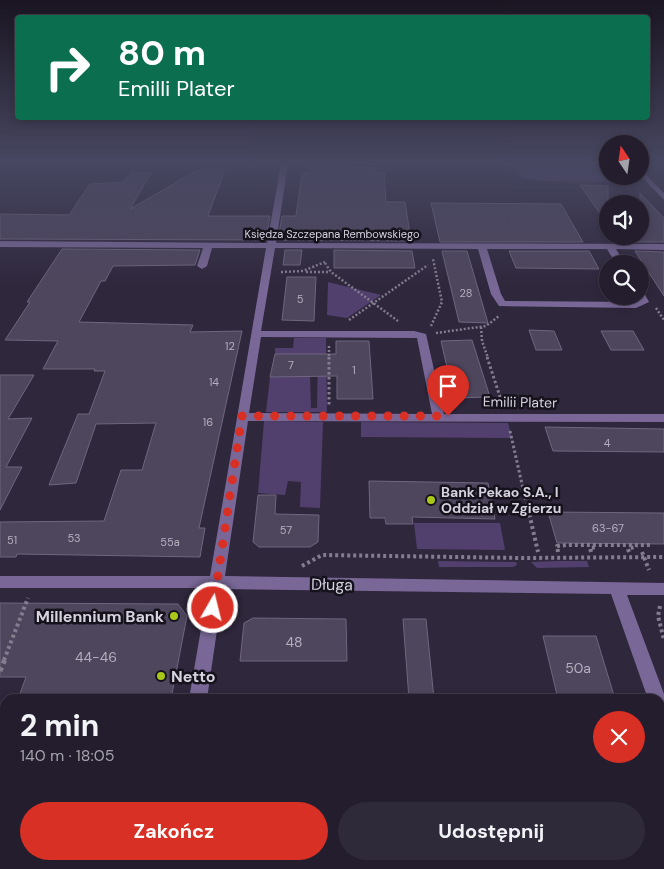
<!DOCTYPE html>
<html lang="pl">
<meta charset="utf-8">
<style>
body{margin:0;font-family:"DM Sans",sans-serif;background:#2f2a39;color:#f1f3f6;height:100vh;display:flex;flex-direction:column;font-size:19px;white-space:nowrap}
*{box-sizing:border-box;margin:0}
p{font-size:16px;color:#a3a2aa}
.icon{flex:none;width:28px;height:28px;fill:none;stroke:currentColor;stroke-width:2;stroke-linecap:round;stroke-linejoin:round}
.map{position:relative;flex:1;overflow:hidden}
.sheet{position:absolute;left:0px;top:694px;width:665px;height:176px;display:flex;flex-direction:column;background:#231d2d;border-radius:15px 15px 0 0;box-shadow:0 2px 8px #0003,0 0 0 1px #403b49}
.sheet>*{flex:none}
.hud{position:absolute;left:15px;top:15px;width:635px;height:105px;border-radius:5px;box-shadow:0 2px 8px #0003,0 0 0 1px #403b49;background:#0b6e4f;color:#fff;overflow:hidden}
.needle{width:32px;rotate:347deg}
.controls{position:absolute;left:599px;top:135px;display:grid;gap:10px}
.controls a{display:grid;place-items:center;width:50px;height:50px;border-radius:50%;background:#231d2d;box-shadow:0 2px 8px #0003,0 0 0 1px #403b49;font-size:25px}
.pin{position:absolute;display:grid;place-items:center;width:42px;height:42px;color:#fff;margin:-51px -21px;border-radius:50% 50% 50% 0;rotate:-45deg;box-shadow:0 0 5px #0007}
.pin .icon{rotate:45deg}
.me{position:absolute;width:55px;margin:-28px;rotate:8deg;stroke-linejoin:round;filter:drop-shadow(0 0 4px #0008)}
.turn{display:flex;align-items:center;gap:18px;height:105px;padding:0 20px;font-size:22px}
.turn .icon{width:65px;height:65px;stroke-width:2.5}
.turn b{display:block;font-size:35px;line-height:42px}
.round{display:grid;place-items:center;flex:none;width:52px;height:52px;border-radius:26px;background:#2f2a39}
.head{display:flex;align-items:center;justify-content:space-between;height:85px;padding:0 20px}
h1{font-size:30px;font-weight:700;line-height:38px}
.cta{display:flex;gap:10px;margin-top:auto;padding:10px 20px}
.cta a{flex:1;height:58px;border-radius:30px;background:#d93025;color:#fff;font-size:20px;font-weight:700;line-height:58px;text-align:center}
.cta a+a{background:#2f2a39;color:#f1f3f6}
.map>svg:first-child{display:block}
.green{fill:#51406d}
.building{fill:#4e465d;stroke:#6f667f}
.lines{fill:none;stroke-linecap:round;stroke-linejoin:round}
.path-far3{stroke:#837d8f;stroke-width:2.5;stroke-dasharray:2 2;stroke-linecap:butt}
.path-far2{stroke:#837d8f;stroke-width:3;stroke-dasharray:2.5 2.5;stroke-linecap:butt}
.path-far1{stroke:#837d8f;stroke-width:4;stroke-dasharray:3 3;stroke-linecap:butt}
.path{stroke:#837d8f;stroke-width:5;stroke-dasharray:4 4;stroke-linecap:butt}
.minor{fill:#796897;fill-rule:evenodd}
.route{stroke:#d93025;stroke-width:9;stroke-dasharray:0 16.2}
.poi-dot{fill:#a9c71b;stroke:#15121c;stroke-width:2}
.labels{text-anchor:middle;stroke-width:5;stroke-linejoin:round;paint-order:stroke}
.far-street-label{font-size:11px;fill:#d6d2e0;stroke:#15121c}
.number-label{font-size:11px;fill:#b4afbf}
.street-label{font-size:14px;fill:#d6d2e0;stroke:#15121c}
.poi-label{font-size:14px;font-weight:bold;fill:#d6d2e0;stroke:#15121c;text-anchor:start}
.near-number-label{font-size:14px;fill:#b4afbf}
.near-street-label{font-size:16px;fill:#d6d2e0;stroke:#15121c}
.near-poi-label{font-size:16px;font-weight:bold;fill:#d6d2e0;stroke:#15121c;text-anchor:end}
</style>
<div class="map">
<svg width="664" height="869" viewBox="0 0 664 869">
<rect width="100%" height="100%" fill="#2f273c"/>
<!-- green -->
<g class="green">
<polygon points="511,164 607,164 608,176 610,176 615,182 541,181 519,176"/>
<polygon points="328,282 381,295 347,318 327,315"/>
<polygon points="294,338 326,338 327,412 266,412 270,377 310,376 311,408 317,408 318,355 275,354 275,348 293,348"/>
<polygon points="264,421 323,422 320,508 300,507 301,482 288,481 285,495 258,493"/>
<polygon points="361,422 508,423 512,438 361,437"/>
<polygon points="414,523 500,523 505,550 417,549"/>
<polygon points="438,561 516,562 517,565 513,567 439,567"/>
<polygon points="556,561 587,561 589,567 537,568 531,562"/>
</g>
<!-- building -->
<g class="building">
<polygon points="310,165 376,168 375,172 384,172 386,202 405,202 411,241 278,240 282,216 296,216 302,173 309,173"/>
<polygon points="198,170 225,170 208,216 270,216 266,240 0,239 0,214 69,215 90,184 124,182 131,173 151,173 130,209"/>
<polygon points="580,185 608,186 608,225"/>
<polygon points="640,193 664,218 664,242 628,242 625,236 640,236"/>
<polygon points="431,203 561,204 583,242 440,242"/>
<polygon points="62,249 200,250 195,265 113,266 105,281 101,281 79,322 193,325 190,332 242,331 199,528 205,528 200,557 17,554 16,557 0,557 0,522 104,521 121,470 142,470 156,423 96,424 76,483 49,485 78,414 89,414 105,371 94,371 95,369 43,369 58,341 5,340 30,302 27,302"/>
<polygon points="285,250 302,250 300,265 283,265"/>
<polygon points="334,250 412,251 415,268 334,268"/>
<polygon points="442,251 467,251 488,323 459,322"/>
<polygon points="509,251 589,251 599,269 516,268"/>
<polygon points="635,251 664,252 664,296"/>
<polygon points="287,277 316,277 314,321 282,320"/>
<polygon points="529,330 554,331 562,350 536,350"/>
<polygon points="601,331 633,331 644,350 611,350"/>
<polygon points="472,340 490,397 454,398 441,341"/>
<polygon points="336,341 369,341 373,399 337,399 337,376 270,377 275,354 336,354"/>
<polygon points="0,375 34,375 8,419 32,418 6,467 22,467 0,510"/>
<polygon points="545,427 664,429 664,452 553,451"/>
<polygon points="369,481 488,483 495,519 412,517 413,524 386,524 385,518 370,518"/>
<polygon points="258,495 276,495 275,514 319,515 318,542 310,547 259,547 253,542"/>
<polygon points="548,512 664,513 664,544 557,543"/>
<polygon points="0,603 178,604 187,616 171,699 18,699 26,677 0,677"/>
<polygon points="253,618 346,619 347,661 240,661 244,623"/>
<polygon points="403,619 426,619 434,699 409,699"/>
<polygon points="543,636 596,636 615,699 558,699"/>
</g>
<g class="lines">
<!-- path-far3 -->
<g class="path-far3">
<polyline points="325,263 331,272 398,321"/>
<polyline points="281,272 303,271 325,262"/>
<polyline points="306,272 330,272"/>
<polyline points="656,308 664,320"/>
<polyline points="349,320 428,265"/>
<polyline points="431,326 442,302 433,259"/>
<polyline points="481,327 482,341 488,358"/>
<polyline points="436,333 486,326 499,316"/>
<polyline points="329,346 329,358"/>
</g>
<!-- path-far2 -->
<g class="path-far2">
<polyline points="329,357 329,405"/>
<polyline points="487,357 502,403"/>
<polyline points="510,431 524,493"/>
</g>
<!-- path-far1 -->
<g class="path-far1">
<polyline points="524,491 538,552"/>
<polyline points="558,552 557,546 567,545 651,545"/>
<polyline points="591,552 590,548 597,547"/>
<polyline points="629,552 628,549 637,546"/>
<polyline points="642,552 649,570"/>
<polyline points="302,566 322,555 523,558 664,557"/>
<polyline points="660,606 658,616 664,640"/>
<polyline points="4,660 28,598"/>
</g>
<!-- path -->
<polyline class="path" points="0,671 5,659"/>
<!-- minor -->
<g class="minor">
<path d="M 281,164 L 288,164 L 276,243 L 664,244 L 664,250 L 616,249 L 625,264 L 616,264 L 607,249 L 487,249 L 501,294 L 505,301 L 635,302 L 639,301 L 637,296 L 640,296 L 640,290 L 643,291 L 649,302 L 636,308 L 499,306 L 491,294 L 478,249 L 275,248 L 261,331 L 414,331 L 426,334 L 444,414 L 664,414 L 664,422 L 248,421 L 225,576 L 664,583 L 664,595 L 627,595 L 664,694 L 664,725 L 660,724 L 660,699 L 648,699 L 611,594 L 223,589 L 207,699 L 189,699 L 208,588 L 0,588 L 0,576 L 210,576 L 266,248 L 212,248 L 207,266 L 202,269 L 197,266 L 203,248 L 0,247 L 0,241 L 267,243 ZM 261,337 L 417,338 L 432,414 L 249,413 Z"/>
<polygon points="640,169 664,193 664,200 640,175"/>
<rect x="0" y="762" width="5" height="18"/>
<rect x="161" y="865" width="22" height="4"/>
</g>
</g>
<!-- sky -->
<linearGradient id="sky" x2="0" y2="1"><stop stop-color="#1a1521"/><stop offset="0.57" stop-color="#474761"/><stop offset="1" stop-color="#474761" stop-opacity="0"/></linearGradient>
<rect width="664" height="286" fill="url(#sky)"/>
<g class="lines">
<!-- route -->
<polyline class="route" points="213,608 242,416 448,416"/>
</g>
<!-- markers -->
<g class="poi-dot">
<circle cx="431" cy="500" r="5"/>
<circle cx="174" cy="616" r="5"/>
<circle cx="161" cy="676" r="5"/>
</g>
<g class="labels">
<!-- far-street labels -->
<g class="far-street-label">
<text x="332" y="238">Księdza Szczepana Rembowskiego</text>
</g>
<!-- number labels -->
<g class="number-label">
<text x="466" y="297">28</text>
<text x="300" y="303">5</text>
<text x="230" y="350">12</text>
<text x="291" y="369">7</text>
<text x="354" y="374">1</text>
<text x="214" y="386">14</text>
<text x="208" y="426">16</text>
<text x="607" y="447">4</text>
<text x="608" y="532">63-67</text>
<text x="286" y="534">57</text>
<text x="74" y="542">53</text>
<text x="12" y="544">51</text>
<text x="170" y="546">55a</text>
</g>
<!-- street labels -->
<g class="street-label">
<text transform="translate(520 402) rotate(1)" y="5">Emilii Plater</text>
</g>
<!-- poi labels -->
<g class="poi-label">
<text x="441" y="497">Bank Pekao S.A., I<tspan x="441" dy="16">Oddział w Zgierzu</tspan></text>
</g>
<!-- near-number labels -->
<g class="near-number-label">
<text x="294" y="647">48</text>
<text x="96" y="662">44-46</text>
<text x="578" y="673">50a</text>
</g>
<!-- near-street labels -->
<g class="near-street-label">
<text transform="translate(332 584) rotate(1)" y="6">Długa</text>
</g>
<!-- near-poi labels -->
<g class="near-poi-label">
<text x="164" y="622">Millennium Bank</text>
<text x="171" y="682" text-anchor="start">Netto</text>
</g>
</g>
</svg>
<div class="controls">
<a><svg class="needle" viewBox="-14 -14 28 28"><path d="M0-13l5 13h-10z" fill="#e53935"/><path d="M0 13l5-13h-10z" fill="#a3a2aa"/></svg></a>
<a><svg class="icon" aria-label="sound" viewBox="0 0 24 24"><path d="M4 9h4l5-4v14l-5-4H4zM17 9q2 3 0 6"/></svg></a>
<a><svg class="icon" aria-label="search" viewBox="0 0 24 24"><circle cx="10" cy="10" r="6"/><path d="M15 15l6 6"/></svg></a>
</div>
<div class="pin" style="left:448px;top:416px;background:#d93025"><svg class="icon" aria-label="arrive" viewBox="0 0 24 24"><path d="M6 21V4h12l-3 4 3 4H6"/></svg></div>
<svg class="me" style="left:213px;top:608px" viewBox="-20 -20 40 40"><circle r="17" fill="#d93025" stroke="#fff" stroke-width="3"/><path d="M0-11L8 9 0 5-8 9z" fill="#fff"/></svg>
<div class="hud">
<div class="turn"><svg class="icon" aria-label="right" viewBox="0 0 24 24"><path d="M7 20v-9h11M14 6l5 5-5 5"/></svg><div><b>80 m</b>Emilli Plater</div></div>
</div>
<section class="sheet">
<div class="head"><div><h1>2 min</h1><p>140 m · 18:05</p></div><a class="round" style="background:#d93025;color:#fff"><svg class="icon" aria-label="close" viewBox="0 0 24 24"><path d="M6 6l12 12M18 6L6 18"/></svg></a></div>
<div class="cta"><a>Zakończ</a><a>Udostępnij</a></div>
</section>
</div>
